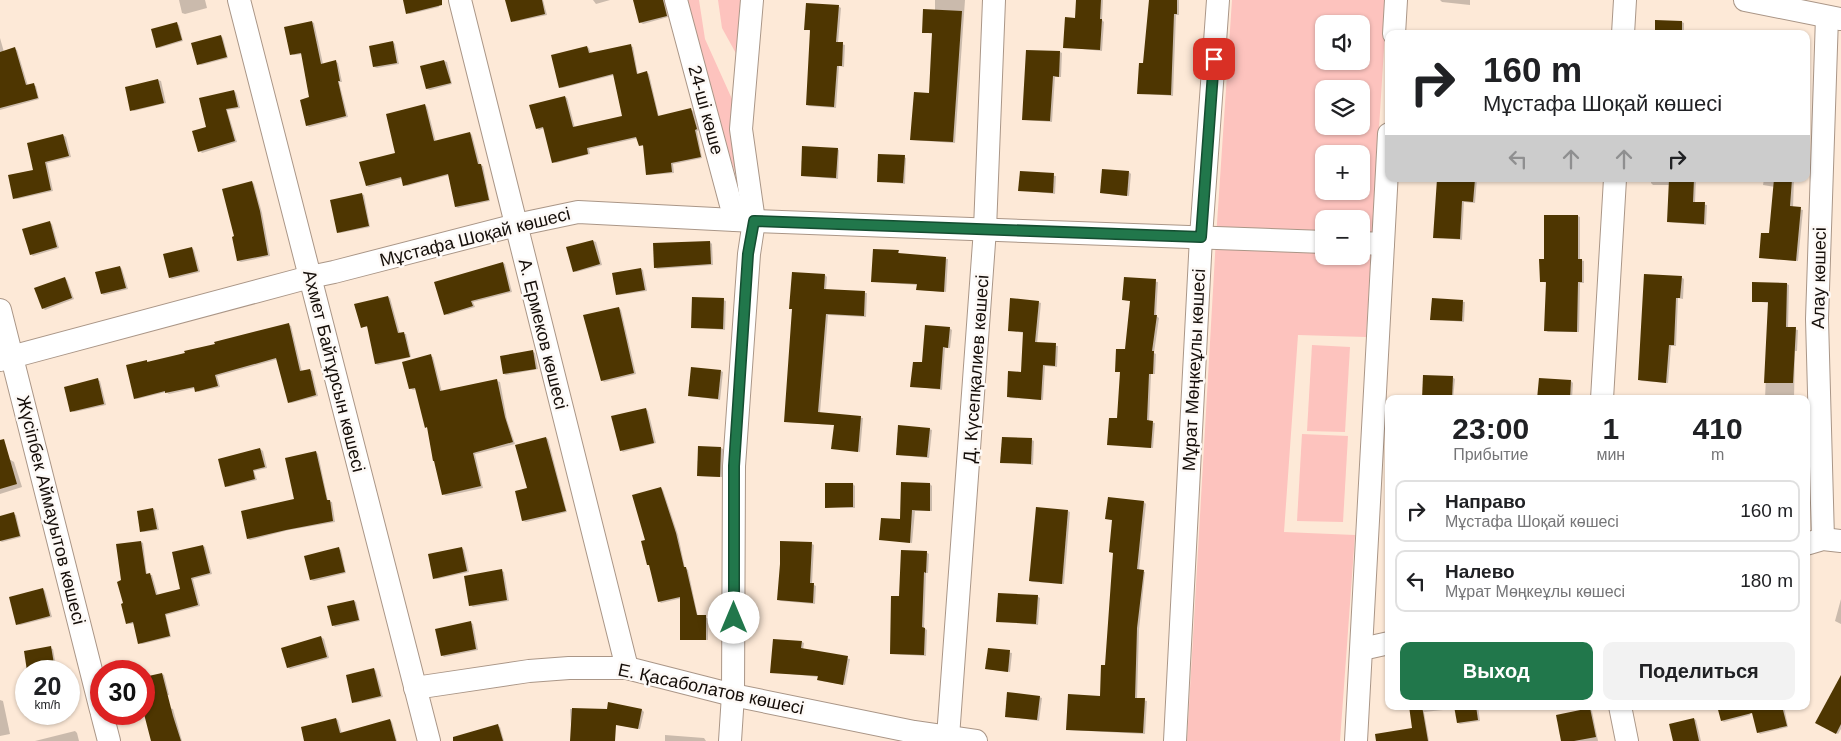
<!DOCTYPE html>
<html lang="ru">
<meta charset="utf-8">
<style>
body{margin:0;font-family:Helvetica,sans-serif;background:#f2f2f2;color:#202124;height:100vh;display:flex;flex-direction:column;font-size:19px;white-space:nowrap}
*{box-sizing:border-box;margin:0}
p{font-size:16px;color:#757577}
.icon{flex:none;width:28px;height:28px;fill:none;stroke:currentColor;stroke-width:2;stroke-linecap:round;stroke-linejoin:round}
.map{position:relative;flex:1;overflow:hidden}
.drawer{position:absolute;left:1385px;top:395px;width:425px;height:315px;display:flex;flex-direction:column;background:#fff;border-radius:10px;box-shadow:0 1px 4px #0004}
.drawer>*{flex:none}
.hud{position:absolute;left:1385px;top:30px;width:425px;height:152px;border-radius:10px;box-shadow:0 1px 4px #0004;background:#fff;color:#202124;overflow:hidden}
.controls{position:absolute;left:1315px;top:15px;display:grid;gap:10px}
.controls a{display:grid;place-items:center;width:55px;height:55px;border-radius:10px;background:#fff;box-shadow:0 1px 4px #0004;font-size:25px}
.speed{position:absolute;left:15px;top:660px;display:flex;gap:10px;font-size:25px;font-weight:700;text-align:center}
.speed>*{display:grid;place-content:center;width:65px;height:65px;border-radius:50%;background:#fff;box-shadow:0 1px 4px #0004;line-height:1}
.speed small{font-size:12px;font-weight:400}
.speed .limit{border:8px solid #d22;background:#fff;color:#111}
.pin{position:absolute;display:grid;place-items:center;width:42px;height:42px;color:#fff;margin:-21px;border-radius:10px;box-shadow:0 2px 8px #0006}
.me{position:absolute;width:55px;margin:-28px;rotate:0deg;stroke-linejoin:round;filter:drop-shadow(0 0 4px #0008)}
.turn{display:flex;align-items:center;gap:18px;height:105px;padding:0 15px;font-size:22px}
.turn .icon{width:65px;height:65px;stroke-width:2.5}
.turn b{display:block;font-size:35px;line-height:42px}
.lanes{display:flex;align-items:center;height:48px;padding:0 15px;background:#0003;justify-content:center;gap:25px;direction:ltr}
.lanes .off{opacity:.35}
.eta{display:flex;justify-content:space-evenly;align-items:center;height:85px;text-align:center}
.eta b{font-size:30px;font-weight:600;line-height:35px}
.cta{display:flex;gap:10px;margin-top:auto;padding:10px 15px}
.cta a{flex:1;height:58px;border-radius:10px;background:#21774b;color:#fff;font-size:20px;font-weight:600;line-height:58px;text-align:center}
.cta a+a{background:#f2f2f2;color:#202124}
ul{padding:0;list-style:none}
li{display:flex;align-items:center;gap:15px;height:62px;margin:0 10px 8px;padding:0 5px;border:2px solid #e0e0e0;border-radius:10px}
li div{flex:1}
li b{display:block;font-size:19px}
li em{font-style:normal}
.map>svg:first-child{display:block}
.green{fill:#fdc3be;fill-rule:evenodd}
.shadow{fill:#0003}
.building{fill:#4e3601}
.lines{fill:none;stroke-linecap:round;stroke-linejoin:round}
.minor-casing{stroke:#aa9687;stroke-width:24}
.minor{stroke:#fff;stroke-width:22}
.route-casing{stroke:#154d31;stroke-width:12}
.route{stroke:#21774b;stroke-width:9}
.labels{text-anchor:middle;stroke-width:5;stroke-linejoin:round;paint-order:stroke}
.street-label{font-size:18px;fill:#140d08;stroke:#fdf9f6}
</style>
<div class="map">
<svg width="1841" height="741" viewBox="0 0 1841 741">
<rect width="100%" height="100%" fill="#fde9d7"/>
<!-- green -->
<g class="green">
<polygon points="686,0 699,0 705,39 732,99 736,153 742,193 710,98"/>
<polygon points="718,0 741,0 738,57 722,28"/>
<path d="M 1232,0 L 1387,0 L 1366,337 L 1298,335 L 1284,532 L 1355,535 L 1340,741 L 1187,741 L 1216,238 ZM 1324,24 L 1361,24 L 1361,61 L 1324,61 ZM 1324,89 L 1361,89 L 1361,126 L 1324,126 ZM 1324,154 L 1361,154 L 1361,191 L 1324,191 ZM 1324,219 L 1361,219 L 1361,256 L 1324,256 Z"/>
<polygon points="1312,345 1350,347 1345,432 1307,431"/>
<polygon points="1302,434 1348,436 1343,522 1297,521"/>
</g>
<!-- shadow -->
<g class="shadow">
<polygon points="179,0 205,0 207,8 185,14 182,13"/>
<polygon points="404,0 438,0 439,7 410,14 407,13"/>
<polygon points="507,0 543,0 547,15 514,22 512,21"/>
<polygon points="593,0 610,0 596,4"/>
<polygon points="660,0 665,0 668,17 643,24 640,22"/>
<polygon points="935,0 965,0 955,143 912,140 930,94 933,34 923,32 935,11"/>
<polygon points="1077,0 1103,0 1102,20 1104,22 1102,51 1064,47 1076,19"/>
<polygon points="1150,0 1179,0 1179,15 1176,15 1173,96 1139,93 1144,65"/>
<polygon points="1440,0 1470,0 1470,5 1442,2"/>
<polygon points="838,6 841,8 838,43 845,45 844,67 839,66 836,108 809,106 807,105 811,31 806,29"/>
<polygon points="312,22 314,23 323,64 336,62 338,63 342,82 339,82 348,117 309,127 307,125 311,98 302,54 294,55 292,54"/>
<polygon points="1682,22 1684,23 1684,34 1656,34"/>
<polygon points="176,24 179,25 183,41 159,48 157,47"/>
<polygon points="221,36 223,38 228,58 201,65 198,64"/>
<polygon points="0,38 4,52 14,49 17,50 28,86 33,85 36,86 39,99 0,110"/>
<polygon points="393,42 395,44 399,64 377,68 374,67"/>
<polygon points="630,46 633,47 638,75 647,73 649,74 659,117 691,110 694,111 699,130 697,131 702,158 673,164 674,173 649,175 647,174 645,146 640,146 638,138 589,149 590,154 556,163 553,162 544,128 539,130 537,128 565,97 567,98 575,128 624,117 614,75 562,88 560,87 587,47 589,48 591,54"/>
<polygon points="1060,52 1062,53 1061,77 1055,77 1052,122 1026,120 1023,119"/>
<polygon points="444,61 447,62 452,84 430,90 427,89 422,67"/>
<polygon points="158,80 161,81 166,103 134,111 132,110"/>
<polygon points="234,91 236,93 240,108 227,110 237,142 202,153 200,151 207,128"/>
<polygon points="425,105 427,107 436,142 470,133 472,135 480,165 483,166 490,201 458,208 456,207 449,175 407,186 404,185 403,178 369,187 367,186 397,154"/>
<polygon points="63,135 66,137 71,157 47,163 53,191 17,199 14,198"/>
<polygon points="837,149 839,150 838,179 802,176"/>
<polygon points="904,157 906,158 905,184 878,181"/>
<polygon points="1021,172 1056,176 1055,194 1020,190"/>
<polygon points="1129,172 1131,174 1129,196 1101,193"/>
<polygon points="1439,179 1477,179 1475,203 1464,202 1462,240 1434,237"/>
<polygon points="1651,179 1696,179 1695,203 1707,205 1706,225 1668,222 1670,185 1653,185 1651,183"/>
<polygon points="1764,179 1794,179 1793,208 1803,210 1798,261 1762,258 1770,235 1775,187 1763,185"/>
<polygon points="252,182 254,184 262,213 270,256 241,262 238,261"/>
<polygon points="361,194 364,195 370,227 340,233 338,232"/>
<polygon points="1578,216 1580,217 1580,260 1584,261 1584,283 1580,283 1579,332 1548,332 1545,330 1547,283 1541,281 1545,260"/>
<polygon points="50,223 52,224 59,248 33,256 31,254"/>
<polygon points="593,241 596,242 602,265 576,272 574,271"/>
<polygon points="710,242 712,244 713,265 657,269 655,267 654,245"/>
<polygon points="192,248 194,250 200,272 172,279 170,278"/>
<polygon points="898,251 900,255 948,259 946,292 920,290 918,289 918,285 875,282"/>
<polygon points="503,263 505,264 512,292 473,302 475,307 448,315 445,314"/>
<polygon points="120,267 122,269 128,289 104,295 102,294"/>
<polygon points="641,269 643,270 647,291 619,295 617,294"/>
<polygon points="825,275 827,277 826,290 867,293 866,317 828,315 820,413 863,418 860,452 833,448 835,425 786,422 793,310 791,308"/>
<polygon points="1681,277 1684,279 1683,299 1678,298 1676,346 1671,346 1668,383 1642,381 1639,380"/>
<polygon points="1125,278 1158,282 1156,316 1159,318 1154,353 1156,354 1155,374 1151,374 1149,422 1155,423 1153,448 1109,444 1118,419 1121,372 1116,371 1126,351 1131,301 1124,300"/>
<polygon points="65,279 67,280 74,299 45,310 43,308"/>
<polygon points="1787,284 1789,285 1788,328 1798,330 1797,351 1795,351 1794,399 1765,399 1769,303 1753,301"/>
<polygon points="388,297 390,298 400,334 406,334 411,357 378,365 376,364 368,327 362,327"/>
<polygon points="1433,299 1465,302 1464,322 1432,319"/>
<polygon points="723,300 726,301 725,330 692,327"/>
<polygon points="1038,302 1041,303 1037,344 1058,346 1057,367 1045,366 1043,400 1010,398 1008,396 1022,374 1024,333 1009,330"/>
<polygon points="619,308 621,310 636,374 604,382 602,380"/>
<polygon points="289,325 291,326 302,372 310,370 312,371 318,396 291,403 289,402 278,359 217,376 220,387 198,392 195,388 169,394 166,392 137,399 135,398 147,361 149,363"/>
<polygon points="949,328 952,330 950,348 945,348 942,390 912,386 923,364"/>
<polygon points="533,352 535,353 538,369 506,375 504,374"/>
<polygon points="430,356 433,357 442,392 497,381 500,382 507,420 515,444 475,454 483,488 446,496 443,494 428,428 426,427 417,389 413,390 410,388"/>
<polygon points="721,371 723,372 720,400 690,396"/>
<polygon points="1452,377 1455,379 1453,399 1423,399"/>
<polygon points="98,380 100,381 106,405 74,412 72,411"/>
<polygon points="1571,381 1573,383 1572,399 1538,399"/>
<polygon points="646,409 648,411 656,443 623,452 621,450"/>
<polygon points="929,429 932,430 929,458 899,455"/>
<polygon points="546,438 548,439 567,512 526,522 523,521 528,489"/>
<polygon points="1032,440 1034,441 1033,465 1002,462"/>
<polygon points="721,448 723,449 722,477 698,476"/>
<polygon points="260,449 263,451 267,468 254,471 257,480 228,487 226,486"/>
<polygon points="316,452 318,454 328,501 332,502 335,522 289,530 250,540 248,539 295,500"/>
<polygon points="9,459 14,462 22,487 0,494 0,462"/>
<polygon points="853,484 855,486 855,508 827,507 826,485"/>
<polygon points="930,484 932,486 932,511 915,511 912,543 881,539 901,521"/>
<polygon points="661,488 663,490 678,535 685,568 688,570 698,617 708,618 708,640 681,639 682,598 661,603 659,601 647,541"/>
<polygon points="1144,502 1146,504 1139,571 1145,572 1139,630 1137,699 1147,701 1145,734 1069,730 1067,729 1101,697 1107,666 1115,553 1113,520 1106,519"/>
<polygon points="153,509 155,510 159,530 144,532 141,531"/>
<polygon points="1068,511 1070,512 1064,584 1032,582 1030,581"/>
<polygon points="13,514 16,515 21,537 2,542 0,541 0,517"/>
<polygon points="141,542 143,543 147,575 152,575 158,596 182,589 203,546 205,547 212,574 193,579 200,606 166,615 171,637 142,644 139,643 135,623 130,624 127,623 123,581"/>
<polygon points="812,544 814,545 812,584 816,586 815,604 781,601 778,600"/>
<polygon points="462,548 464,550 469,572 437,579 434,578"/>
<polygon points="339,549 341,550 346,573 314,581 311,580"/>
<polygon points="926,552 929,554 928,573 926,573 924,628 927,630 926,656 893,654 891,653 900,597"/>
<polygon points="502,571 504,572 509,601 473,607 470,605"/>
<polygon points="43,589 45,591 52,617 20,625 17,624"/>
<polygon points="1037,596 1040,598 1038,625 997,621"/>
<polygon points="1841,599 1841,624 1835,621"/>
<polygon points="354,601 356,602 360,621 335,627 333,625"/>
<polygon points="471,623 473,624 478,650 444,657 442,655"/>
<polygon points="321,637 324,639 329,658 290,669 288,667"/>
<polygon points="802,642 804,643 803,650 850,659 845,685 821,681 818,680 819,677 771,672"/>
<polygon points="50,648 53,649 57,671 28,671 25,652"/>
<polygon points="989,649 1012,653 1010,672 986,669"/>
<polygon points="374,669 376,671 383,697 356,703 353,702"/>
<polygon points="162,674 164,675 169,695 144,698 144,679"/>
<polygon points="1841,690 1841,729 1838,734 1817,722"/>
<polygon points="1039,697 1042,698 1039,721 1006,716"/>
<polygon points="0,700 3,701 10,734 0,736"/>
<polygon points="1410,706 1443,706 1443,710 1424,712 1429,741 1398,741 1413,729"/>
<polygon points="1456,706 1478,706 1480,721 1460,724 1458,723"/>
<polygon points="1748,706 1750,715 1724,722 1722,721"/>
<polygon points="1755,706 1784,706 1788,727 1760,734 1758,732"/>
<polygon points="170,708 173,709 182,741 153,741"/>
<polygon points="570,709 642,710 644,712 640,729 597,721 596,741 572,741"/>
<polygon points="1590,709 1592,711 1598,741 1562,741"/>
<polygon points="336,719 338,720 342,734 390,720 392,722 397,741 305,741"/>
<polygon points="1694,719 1696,720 1701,741 1675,741"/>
<polygon points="498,726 500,727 504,741 470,741"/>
<polygon points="75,731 77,733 79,741 35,741"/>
<polygon points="665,735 704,738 706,741 665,741"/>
</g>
<!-- building -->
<g class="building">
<polygon points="403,0 442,0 442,5 406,14"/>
<polygon points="505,0 542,0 545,14 511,22"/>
<polygon points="633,0 663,0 667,16 639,23"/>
<polygon points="1076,0 1101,0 1100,19 1102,19 1100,50 1063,48 1065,17 1075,18"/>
<polygon points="1149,0 1177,0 1177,14 1174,14 1171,95 1137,94 1139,63 1143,63"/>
<polygon points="806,3 839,5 836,42 843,42 842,66 837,66 834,107 806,105 810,30 804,30"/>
<polygon points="923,9 962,11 953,142 910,140 914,92 929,93 932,33 922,33"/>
<polygon points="1655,20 1682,21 1682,34 1655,34"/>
<polygon points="312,21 321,64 336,60 340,81 338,81 346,116 306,126 300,100 309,97 301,53 290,55 284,27"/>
<polygon points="177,22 182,40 156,48 151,29"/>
<polygon points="221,35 227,57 197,65 191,43"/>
<polygon points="393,41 397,63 373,67 369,46"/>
<polygon points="631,44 637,74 647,71 658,116 691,108 697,129 695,130 701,157 671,163 672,172 646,175 643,145 639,146 636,137 587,148 588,154 552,163 543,127 536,129 529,105 565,96 573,127 622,116 613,74 559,88 551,55 587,46 589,53"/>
<polygon points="15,47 26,85 34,83 38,98 0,108 0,52"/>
<polygon points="1026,50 1060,51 1059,77 1053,76 1050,121 1022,120"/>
<polygon points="444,60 451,83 426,89 420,66"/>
<polygon points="158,79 164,103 130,111 125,87"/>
<polygon points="234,90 238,107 226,109 235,141 198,152 192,131 206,127 199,98"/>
<polygon points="425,104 434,141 470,132 478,164 481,164 489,200 455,207 448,174 403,186 401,177 366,186 359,162 395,153 386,114"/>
<polygon points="63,134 69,156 45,162 51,190 13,199 8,175 33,170 27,143"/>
<polygon points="802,146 838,148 836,178 801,176"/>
<polygon points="878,154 905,155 903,183 877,182"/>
<polygon points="1102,169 1129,171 1127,196 1100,193"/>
<polygon points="1020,171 1054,173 1053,193 1018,191"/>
<polygon points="1437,179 1475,179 1473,202 1462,201 1460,239 1433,238"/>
<polygon points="1669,179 1694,179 1693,202 1705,202 1704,224 1667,222"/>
<polygon points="1774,179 1792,179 1790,206 1801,207 1796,261 1759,258 1761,233 1769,233"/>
<polygon points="252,181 260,211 268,255 237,261 232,237 234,236 222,189"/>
<polygon points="362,193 369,226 337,233 330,200"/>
<polygon points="1544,215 1578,215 1578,259 1582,259 1582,282 1578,282 1577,332 1544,331 1546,282 1540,282 1539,259 1544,259"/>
<polygon points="50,221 57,247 30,255 22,229"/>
<polygon points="593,240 600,264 573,272 566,247"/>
<polygon points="710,241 711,264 654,268 653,243"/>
<polygon points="192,247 198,271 169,278 163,254"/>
<polygon points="873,249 899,250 898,253 946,257 944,292 916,290 917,284 871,282"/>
<polygon points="503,262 510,291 471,301 473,306 444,315 434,282"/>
<polygon points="120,266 126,288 101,294 95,272"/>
<polygon points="641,268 645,290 616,295 612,273"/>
<polygon points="792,272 825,274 824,289 865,291 864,316 826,314 818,412 861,416 858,452 831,449 834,425 784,422 792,309 789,309"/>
<polygon points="1644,274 1682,276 1680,298 1676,298 1674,345 1669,345 1666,383 1638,380"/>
<polygon points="65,277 72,298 42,309 34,288"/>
<polygon points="1124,277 1156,279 1154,315 1157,315 1152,351 1154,351 1153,374 1149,374 1147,420 1153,421 1151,448 1107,445 1109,418 1117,418 1120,372 1115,372 1116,349 1125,349 1130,301 1122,300"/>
<polygon points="1752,282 1787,283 1786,327 1796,327 1793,383 1764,383 1768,302 1752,302"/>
<polygon points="388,296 398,333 404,332 410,357 375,364 367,326 361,328 354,304"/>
<polygon points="692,297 724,298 723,329 691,328"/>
<polygon points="1010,298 1039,301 1035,342 1056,343 1055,366 1043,365 1041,400 1007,397 1008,371 1021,372 1023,332 1008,331"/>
<polygon points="1432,298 1463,300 1462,321 1430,320"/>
<polygon points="619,307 634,373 601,381 583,315"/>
<polygon points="289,323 300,371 310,369 316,395 288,403 276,358 215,375 218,386 195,392 194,387 165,393 165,391 134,399 126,365 147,360 147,362 185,353 184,351 215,344 214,342"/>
<polygon points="925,325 950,327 948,348 943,347 940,389 910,387 913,362 922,362"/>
<polygon points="533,350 536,369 503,374 500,356"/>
<polygon points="431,354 440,391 497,379 505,417 513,442 473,453 481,486 442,495 434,461 433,461 427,427 425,428 415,388 409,389 402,362"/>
<polygon points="691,367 721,370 718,399 688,396"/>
<polygon points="1423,375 1453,376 1452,399 1422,399"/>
<polygon points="98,378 104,404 70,412 64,387"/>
<polygon points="1539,378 1571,380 1570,399 1537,399"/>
<polygon points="646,408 654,443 620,451 611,416"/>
<polygon points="898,425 930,428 927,457 896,455"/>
<polygon points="546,437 566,511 522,521 515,491 527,488 515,445"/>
<polygon points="1002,437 1032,438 1031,464 1000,463"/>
<polygon points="4,439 17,484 0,489 0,440"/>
<polygon points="698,446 721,447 720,477 697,476"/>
<polygon points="260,448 265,467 253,470 255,479 225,487 218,459"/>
<polygon points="316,451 327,500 330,500 333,521 286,530 247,539 241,511 294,499 285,458"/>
<polygon points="901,482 930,483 930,511 912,510 910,543 879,540 881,518 900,519"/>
<polygon points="825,483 853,483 853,507 825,508"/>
<polygon points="661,487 676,533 684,567 686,567 697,615 706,615 706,640 680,640 680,597 658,602 649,565 647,565 641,541 645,540 632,495"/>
<polygon points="1108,497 1144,501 1137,569 1144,570 1137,628 1135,698 1145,698 1143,733 1066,730 1068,694 1100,696 1101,665 1105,665 1113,553 1109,552 1112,520 1105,519"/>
<polygon points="1036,507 1068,510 1062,584 1029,581"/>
<polygon points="153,508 157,529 140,532 137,511"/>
<polygon points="14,512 20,536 0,541 0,516"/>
<polygon points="141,541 146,574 150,573 156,595 180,589 172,552 203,545 210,573 191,578 198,605 165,614 170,636 138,644 133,622 126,624 121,604 123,603 117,582 121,580 116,544"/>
<polygon points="780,541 812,542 810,583 814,583 813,603 777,600 780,564"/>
<polygon points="339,547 345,572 310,580 304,556"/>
<polygon points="462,547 467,571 433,579 428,554"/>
<polygon points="901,550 927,551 926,573 924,572 922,627 925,628 924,655 890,654 891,596 899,596"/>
<polygon points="502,569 507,600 469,606 464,576"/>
<polygon points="43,588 50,616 16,625 9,597"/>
<polygon points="998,593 1038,595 1036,624 996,622"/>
<polygon points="354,600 359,620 332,626 327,606"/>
<polygon points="471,621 476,649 441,656 435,629"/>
<polygon points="321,636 327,657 287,668 281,648"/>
<polygon points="773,639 802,641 801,648 848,656 843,685 817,680 818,676 770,673"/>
<polygon points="51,646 55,670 27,671 24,651"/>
<polygon points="988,648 1010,650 1008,672 985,669"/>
<polygon points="374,668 381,696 352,703 346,675"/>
<polygon points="162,673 173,716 181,741 151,741 144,714 144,677"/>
<polygon points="1841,675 1841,724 1836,734 1815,723"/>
<polygon points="1007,692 1040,696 1037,720 1005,717"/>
<polygon points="608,702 642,709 638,729 616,725 615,741 570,741 572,708 607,709"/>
<polygon points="1409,706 1422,706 1428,741 1376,741 1375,734 1412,728"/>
<polygon points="1454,706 1476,706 1478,720 1457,723"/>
<polygon points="1717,706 1782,706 1787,726 1757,733 1752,713 1721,721"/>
<polygon points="1590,708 1596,737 1574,741 1561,741 1556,715"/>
<polygon points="336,718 340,733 390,719 396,741 304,741 301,727"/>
<polygon points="1694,718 1699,741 1673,741 1669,724"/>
<polygon points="498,724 503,741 453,741 453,737"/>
</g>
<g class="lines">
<defs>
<g id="minor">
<polyline points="239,0 429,741"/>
<polyline points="460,0 627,668"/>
<polyline points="676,0 735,220"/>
<polyline points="1745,0 1840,19"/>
<polyline points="1394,34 1396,0"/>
<polyline points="1623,34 1625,0"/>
<polyline points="1361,243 1383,244"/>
<polyline points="0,310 101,710"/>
<polyline points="0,360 310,277 334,272 516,225 578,212 754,221 1324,242"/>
<polyline points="1602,399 1615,179"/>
<polyline points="1823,539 1817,319 1827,17"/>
<polyline points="1806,544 1823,539 1841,541"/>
<polyline points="1362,649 1389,643"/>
<polyline points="415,688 529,671 569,668 627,668 733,695 914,732 976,741"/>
<polyline points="1620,706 1627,741"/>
<polyline points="102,714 109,741"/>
<polyline points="948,737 985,229 994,0"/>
<polyline points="730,741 733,695 734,466 749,254 754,221 741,129 752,0"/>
<polyline points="1175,741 1201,237 1218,0"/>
<polyline points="1356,741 1389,134"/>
</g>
</defs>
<!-- minor casing -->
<use href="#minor" class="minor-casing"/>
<!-- minor -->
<use href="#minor" class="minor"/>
</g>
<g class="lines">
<defs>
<polyline id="route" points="734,618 734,466 748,254 754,221 1201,237 1214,59"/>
</defs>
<!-- route casing -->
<use href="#route" class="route-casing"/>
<!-- route -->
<use href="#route" class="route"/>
</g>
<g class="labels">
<!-- street labels -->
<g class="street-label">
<text transform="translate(706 110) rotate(75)" y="6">24-ші көше</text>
<text transform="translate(475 237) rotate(-14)" y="6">Мұстафа Шоқай көшесі</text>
<text transform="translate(1819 278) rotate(-89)" y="6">Алау көшесі</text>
<text transform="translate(543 334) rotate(76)" y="6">А. Ермеков көшесі</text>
<text transform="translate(976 369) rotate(-86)" y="6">Д. Күсепқалиев көшесі</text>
<text transform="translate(1194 370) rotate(-87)" y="6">Мұрат Мөңкеұлы көшесі</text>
<text transform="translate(334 371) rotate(76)" y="6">Ахмет Байтұрсын көшесі</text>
<text transform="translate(51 510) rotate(76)" y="6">Жүсіпбек Аймауытов көшесі</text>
<text transform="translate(711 689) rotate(12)" y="6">Е. Қасаболатов көшесі</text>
</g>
</g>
</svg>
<div class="controls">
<a><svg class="icon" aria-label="sound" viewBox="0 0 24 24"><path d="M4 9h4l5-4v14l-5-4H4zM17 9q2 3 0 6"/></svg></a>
<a><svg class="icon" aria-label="layers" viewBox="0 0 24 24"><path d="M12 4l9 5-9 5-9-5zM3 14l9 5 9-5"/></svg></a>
<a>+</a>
<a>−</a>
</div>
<div class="speed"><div>20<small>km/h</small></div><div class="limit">30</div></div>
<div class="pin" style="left:1214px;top:59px;background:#d93025"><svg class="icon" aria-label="arrive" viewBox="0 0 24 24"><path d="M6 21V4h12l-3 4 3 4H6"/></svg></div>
<svg class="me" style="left:734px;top:618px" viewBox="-20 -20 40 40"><circle r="19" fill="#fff"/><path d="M0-13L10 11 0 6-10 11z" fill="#21774b"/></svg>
<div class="hud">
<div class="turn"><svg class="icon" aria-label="right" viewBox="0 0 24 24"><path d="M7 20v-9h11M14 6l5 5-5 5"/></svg><div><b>160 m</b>Мұстафа Шоқай көшесі</div></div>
<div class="lanes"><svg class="icon off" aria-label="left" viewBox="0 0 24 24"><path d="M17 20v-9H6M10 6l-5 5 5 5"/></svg><svg class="icon off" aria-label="ahead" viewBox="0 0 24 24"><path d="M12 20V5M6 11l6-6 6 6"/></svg><svg class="icon off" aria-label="ahead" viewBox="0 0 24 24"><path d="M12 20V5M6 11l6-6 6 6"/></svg><svg class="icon" aria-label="right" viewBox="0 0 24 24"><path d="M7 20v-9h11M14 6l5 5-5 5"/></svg></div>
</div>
<section class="drawer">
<div class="eta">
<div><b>23:00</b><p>Прибытие</p></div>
<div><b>1</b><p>мин</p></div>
<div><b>410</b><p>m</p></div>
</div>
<ul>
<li><svg class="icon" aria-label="right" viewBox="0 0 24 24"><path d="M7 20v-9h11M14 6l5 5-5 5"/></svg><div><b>Направо</b><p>Мұстафа Шоқай көшесі</p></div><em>160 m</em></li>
<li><svg class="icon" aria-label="left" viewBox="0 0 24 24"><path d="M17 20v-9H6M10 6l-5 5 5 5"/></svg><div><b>Налево</b><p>Мұрат Мөңкеұлы көшесі</p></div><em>180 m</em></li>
</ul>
<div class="cta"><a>Выход</a><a>Поделиться</a></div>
</section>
</div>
